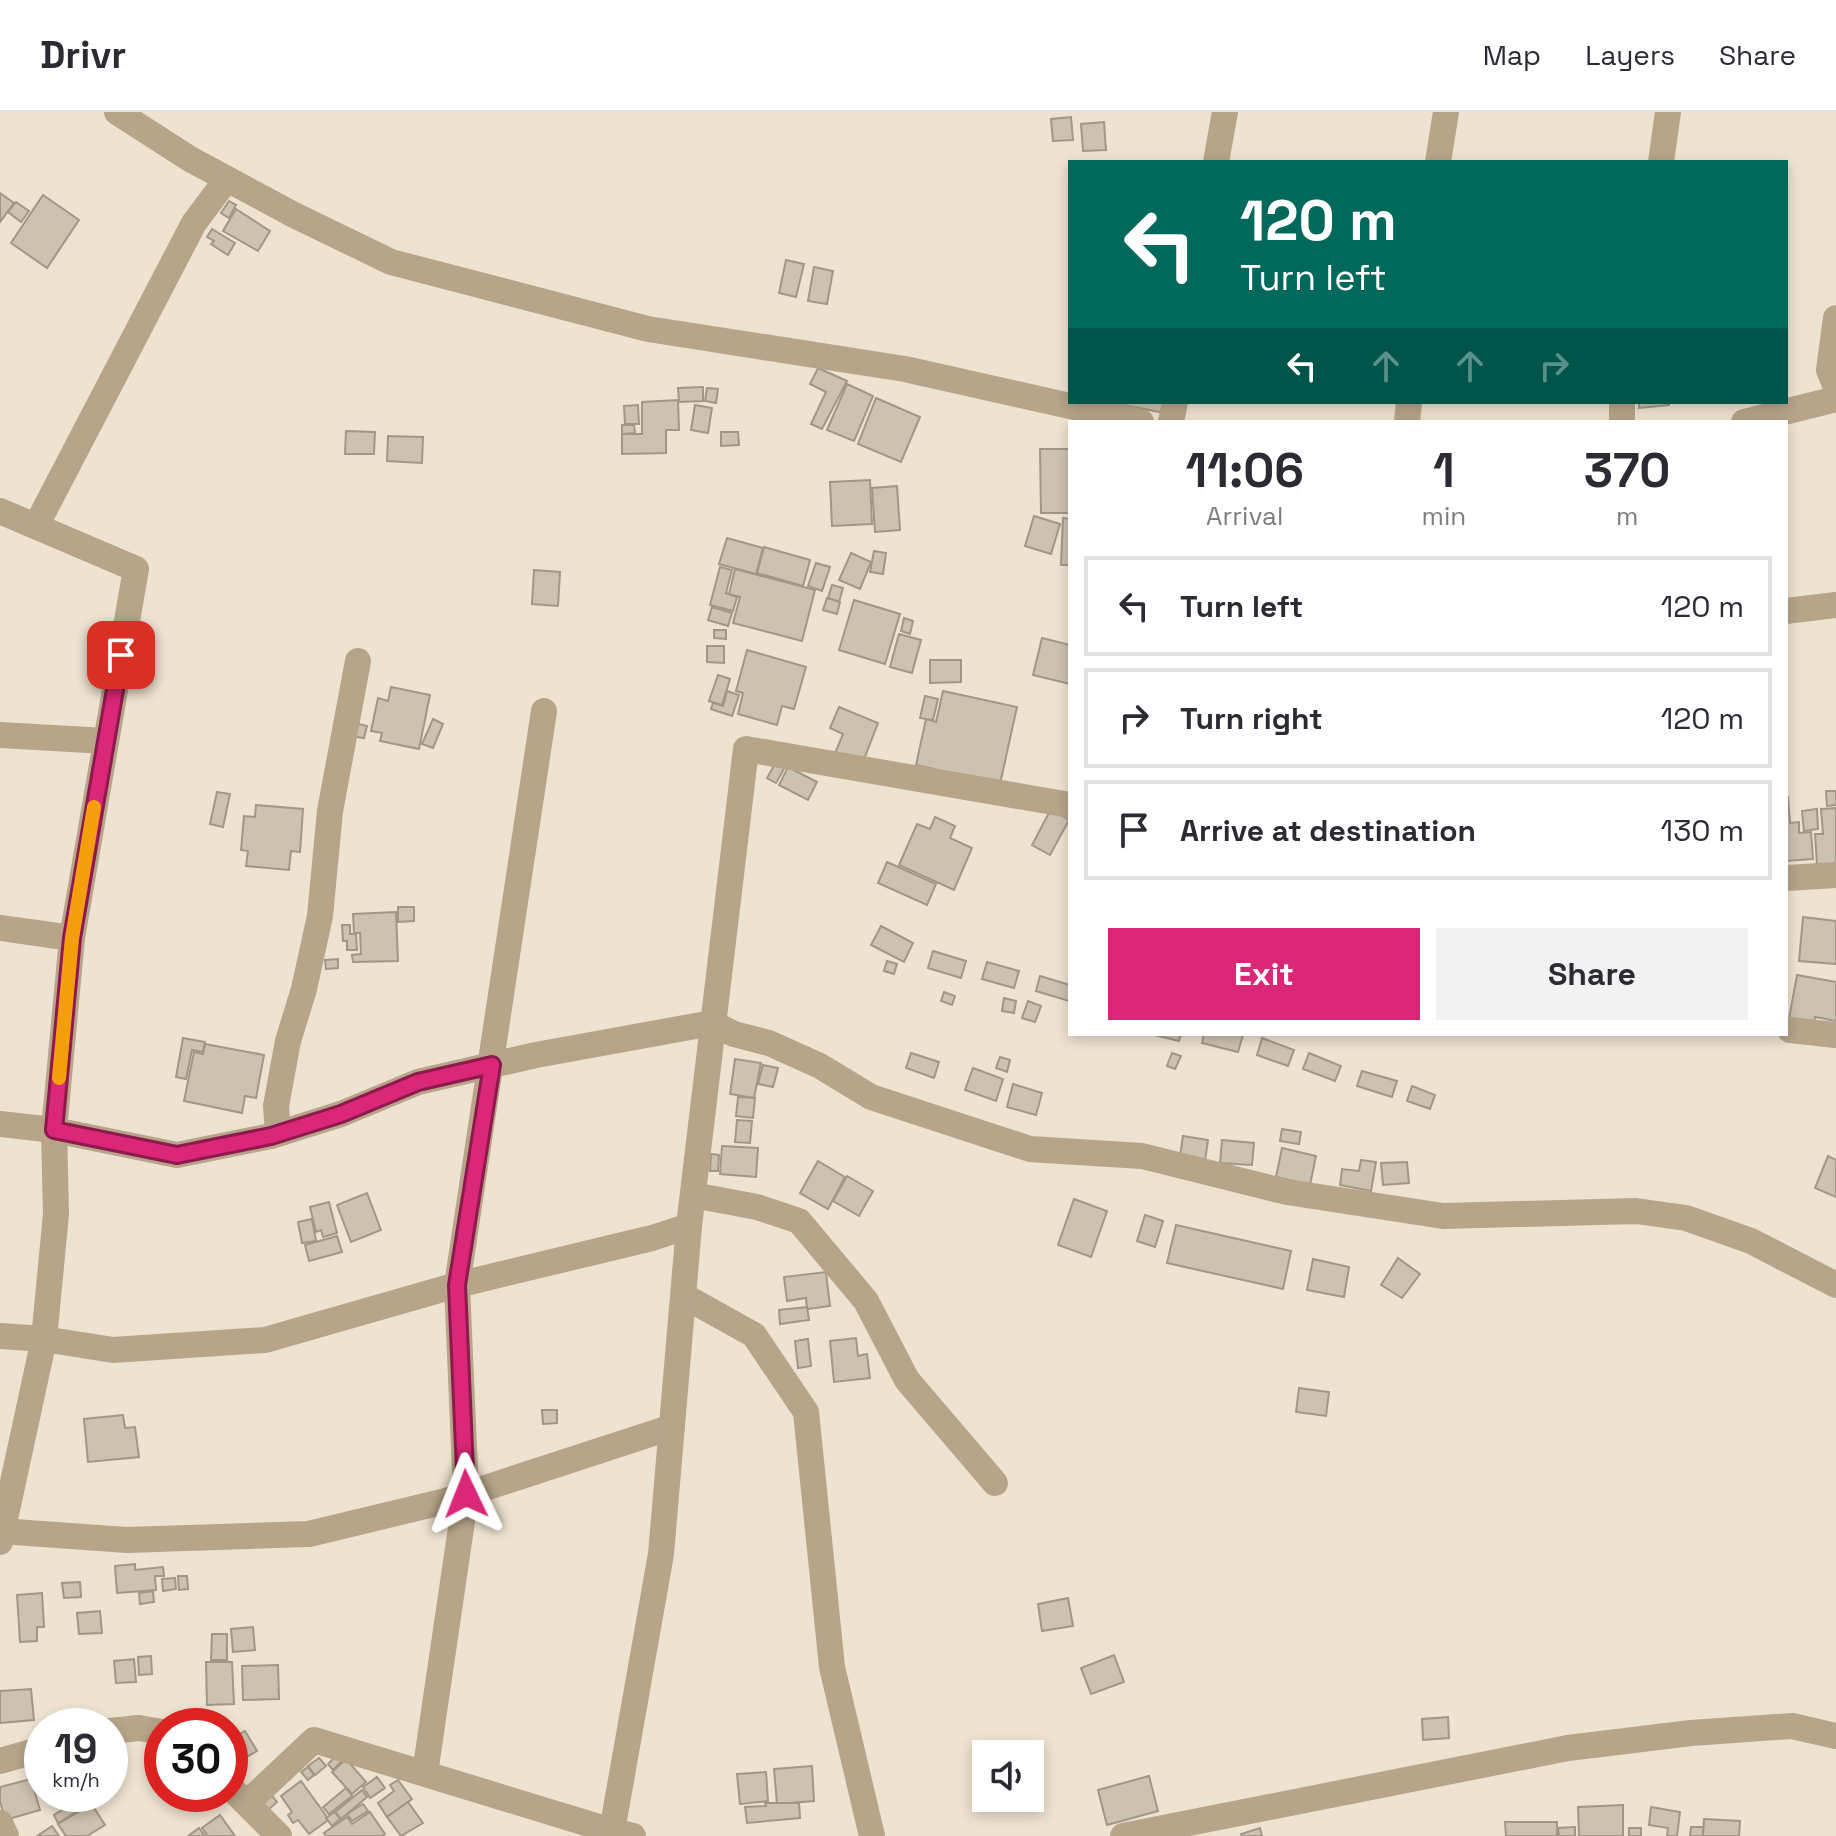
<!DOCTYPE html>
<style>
body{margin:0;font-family:"Space Grotesk",sans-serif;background:#f2f2f3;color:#2b2b33;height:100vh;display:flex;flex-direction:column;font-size:30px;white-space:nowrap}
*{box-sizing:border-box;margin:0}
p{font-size:26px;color:#7c7c81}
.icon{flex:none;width:44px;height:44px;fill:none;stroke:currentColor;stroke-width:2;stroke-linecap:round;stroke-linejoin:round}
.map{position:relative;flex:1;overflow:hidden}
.details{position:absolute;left:1068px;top:308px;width:720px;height:616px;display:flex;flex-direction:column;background:#fff;border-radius:0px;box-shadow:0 4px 12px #0003}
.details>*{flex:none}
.top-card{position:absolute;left:1068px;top:48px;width:720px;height:244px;border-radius:0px;box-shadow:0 4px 12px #0003;background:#00695c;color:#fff;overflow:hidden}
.fabs{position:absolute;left:972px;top:1628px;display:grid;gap:16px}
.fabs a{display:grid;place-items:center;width:72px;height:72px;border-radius:0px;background:#fff;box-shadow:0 4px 12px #0003;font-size:40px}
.speed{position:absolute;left:24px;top:1596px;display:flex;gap:16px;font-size:40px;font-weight:700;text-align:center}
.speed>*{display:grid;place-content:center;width:104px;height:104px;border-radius:50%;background:#fff;box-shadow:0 4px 12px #0003;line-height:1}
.speed small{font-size:20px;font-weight:400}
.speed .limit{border:12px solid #d22;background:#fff;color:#111}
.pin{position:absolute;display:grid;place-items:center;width:68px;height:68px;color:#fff;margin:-34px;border-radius:16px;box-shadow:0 4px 12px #0006}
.me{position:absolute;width:88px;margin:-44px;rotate:358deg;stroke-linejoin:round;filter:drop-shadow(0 0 6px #0008)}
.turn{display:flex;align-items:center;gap:28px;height:168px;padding:0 40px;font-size:36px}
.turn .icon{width:104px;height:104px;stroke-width:2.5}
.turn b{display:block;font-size:56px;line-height:68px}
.lanes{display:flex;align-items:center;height:76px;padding:0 40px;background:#0003;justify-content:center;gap:40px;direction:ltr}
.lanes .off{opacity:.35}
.eta{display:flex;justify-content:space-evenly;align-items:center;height:136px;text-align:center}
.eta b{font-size:48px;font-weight:700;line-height:56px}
.action{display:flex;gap:16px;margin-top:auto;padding:16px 40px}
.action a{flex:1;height:92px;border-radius:0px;background:#db2777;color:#fff;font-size:32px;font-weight:700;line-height:92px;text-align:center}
.action a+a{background:#f2f2f3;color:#2b2b33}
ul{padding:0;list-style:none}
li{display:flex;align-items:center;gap:24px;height:100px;margin:0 16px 12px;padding:0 24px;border:4px solid #e1e1e2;border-radius:0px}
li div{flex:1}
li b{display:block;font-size:30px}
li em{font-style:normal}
header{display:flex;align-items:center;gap:48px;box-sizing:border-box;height:112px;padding:0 40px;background:#fff;border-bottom:2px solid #e1e1e2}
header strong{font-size:38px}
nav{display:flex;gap:44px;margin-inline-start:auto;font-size:28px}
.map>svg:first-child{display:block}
.building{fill:#cdc1b0;stroke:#a29787;stroke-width:2}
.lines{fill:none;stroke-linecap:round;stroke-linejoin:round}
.minor{stroke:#b7a489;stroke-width:26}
.route-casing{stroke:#8e194d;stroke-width:20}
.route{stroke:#db2777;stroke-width:14}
.slow{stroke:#f59e0b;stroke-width:14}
</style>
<header>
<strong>Drivr</strong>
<nav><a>Map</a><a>Layers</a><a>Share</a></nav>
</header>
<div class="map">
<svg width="1836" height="1724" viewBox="0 0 1836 1724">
<rect width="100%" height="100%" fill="#eee2d0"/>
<!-- building -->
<g class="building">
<polygon points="1071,5 1073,28 1053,29 1051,7"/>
<polygon points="1104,10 1106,38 1083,39 1081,12"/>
<polygon points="0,81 14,91 0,110"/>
<polygon points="43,83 79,108 47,156 11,131"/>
<polygon points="229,89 236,93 229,106 221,101"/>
<polygon points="16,90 29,99 21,110 8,100"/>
<polygon points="236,97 270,119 258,139 223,119"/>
<polygon points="212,117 235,131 228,143 211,132 214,129 207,125"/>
<polygon points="786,148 804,152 796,185 779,181"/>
<polygon points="814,155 833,159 827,192 808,189"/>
<polygon points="818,256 847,269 822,317 811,312 826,280 810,272"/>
<polygon points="847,272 873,284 854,329 827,318"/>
<polygon points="703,275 703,289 679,290 678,276"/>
<polygon points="707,276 718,277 716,291 705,289"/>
<polygon points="876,286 920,305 901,350 858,332"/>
<polygon points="678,288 679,318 666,318 666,341 622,342 622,322 642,322 642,290"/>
<polygon points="1108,290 1167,290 1165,301"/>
<polygon points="1639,290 1669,290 1669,293 1639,296"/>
<polygon points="638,293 639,312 625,312 624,294"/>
<polygon points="695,293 712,296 708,321 691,318"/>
<polygon points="622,313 634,313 635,321 622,322"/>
<polygon points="346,319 375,320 374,342 345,342"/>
<polygon points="721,320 738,320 739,333 721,334"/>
<polygon points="388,324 423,325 422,351 387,349"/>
<polygon points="1040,337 1070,337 1070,401 1041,401"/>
<polygon points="870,368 872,412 832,414 830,370"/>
<polygon points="897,374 900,418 875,420 872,376"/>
<polygon points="1034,404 1060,412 1051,442 1025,434"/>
<polygon points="1063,406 1070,407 1070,453 1061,453"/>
<polygon points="727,426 763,436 756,462 719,452"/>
<polygon points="764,435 810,448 803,474 757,461"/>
<polygon points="874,439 886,441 883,462 870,460"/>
<polygon points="851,441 871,450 860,477 839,468"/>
<polygon points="816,451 830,455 822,479 808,474"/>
<polygon points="720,455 732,458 726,481 737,485 733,499 710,493"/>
<polygon points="735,457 815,478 802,529 733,511 740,485 729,482"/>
<polygon points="534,458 560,460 558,494 532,492"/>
<polygon points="832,473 843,476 839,490 828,486"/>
<polygon points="827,486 840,490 837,502 823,498"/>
<polygon points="854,488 900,502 885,552 839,538"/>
<polygon points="712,495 732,501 728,514 708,508"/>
<polygon points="904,506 913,509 910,522 901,519"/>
<polygon points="714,518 726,518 726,527 714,526"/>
<polygon points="899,522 921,528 912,561 890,555"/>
<polygon points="1042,526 1070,533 1070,572 1033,563"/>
<polygon points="707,534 724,534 724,551 707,550"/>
<polygon points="747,538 806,555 794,597 782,594 777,613 738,602 743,581 736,579"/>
<polygon points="930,548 961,548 961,570 930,571"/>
<polygon points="718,563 730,567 722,593 709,589"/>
<polygon points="391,575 430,583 419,637 380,629 382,621 371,619 378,586 388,589"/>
<polygon points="727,579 739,583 732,604 711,597 713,591 723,594"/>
<polygon points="943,579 1017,595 1000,672 916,653 926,607 936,610"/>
<polygon points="925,584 938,587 933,608 920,606"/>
<polygon points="839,595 878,611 861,655 834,644 843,622 830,616"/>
<polygon points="433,607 443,612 433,636 422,632"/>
<polygon points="354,611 367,614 364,626 351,624"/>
<polygon points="776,650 785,655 776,671 767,666"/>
<polygon points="788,655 817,670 808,688 779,673"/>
<polygon points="1826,679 1836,679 1836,693 1827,694"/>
<polygon points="217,680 230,682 223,715 210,712"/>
<polygon points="1786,685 1788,685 1790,711 1799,710 1799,721 1811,720 1813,747 1786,749"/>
<polygon points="256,693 303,697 300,740 291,739 289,758 246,754 248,739 241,738 244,704 255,705"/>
<polygon points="1836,696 1836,752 1817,753 1815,722 1823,722 1821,697"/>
<polygon points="1051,697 1069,708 1050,743 1032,733"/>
<polygon points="1817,697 1818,717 1804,719 1802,699"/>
<polygon points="935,705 955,714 950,726 972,736 954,778 899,753 917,712 930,717"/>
<polygon points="887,750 936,772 927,793 878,771"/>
<polygon points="398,795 414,795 414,809 398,810"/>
<polygon points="396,800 398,849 353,850 352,843 361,842 360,821 354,821 353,802"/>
<polygon points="1803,805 1836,809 1836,852 1799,849"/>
<polygon points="342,813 350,813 350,822 356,822 357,838 347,838 347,829 343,829"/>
<polygon points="881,814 913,831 904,850 871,833"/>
<polygon points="933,839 966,849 961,866 928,856"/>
<polygon points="338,847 338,856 326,857 325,848"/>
<polygon points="887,849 897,852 894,862 884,859"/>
<polygon points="987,850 1019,859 1014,876 982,867"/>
<polygon points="1797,863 1836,870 1836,909 1815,905 1814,911 1789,907"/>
<polygon points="1040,864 1070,873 1069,889 1036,879"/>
<polygon points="944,880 955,884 952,893 941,889"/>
<polygon points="1004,886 1016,889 1014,901 1002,899"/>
<polygon points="1028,889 1041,894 1035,910 1022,906"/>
<polygon points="1151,922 1181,922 1179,929"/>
<polygon points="1204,922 1243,923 1238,940 1202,931"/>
<polygon points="183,926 205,930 203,940 192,938 186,967 176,965"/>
<polygon points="1262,926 1294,938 1288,954 1257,943"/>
<polygon points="205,932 264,943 256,986 245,984 242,1001 184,989 194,940 203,942"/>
<polygon points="911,941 939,950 934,966 906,956"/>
<polygon points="1172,941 1181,944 1175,957 1167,954"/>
<polygon points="1309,941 1341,954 1335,969 1303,957"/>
<polygon points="1000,945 1010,948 1007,960 996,956"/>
<polygon points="735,947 761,951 754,986 730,982"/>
<polygon points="763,953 778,956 773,975 758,972"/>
<polygon points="973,956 1003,967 996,989 965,978"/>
<polygon points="1362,959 1397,969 1392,985 1357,974"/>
<polygon points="1013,972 1042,981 1036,1003 1007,995"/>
<polygon points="1412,974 1435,983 1430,997 1407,989"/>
<polygon points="738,985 755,986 753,1006 736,1004"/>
<polygon points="737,1008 752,1009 750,1031 735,1030"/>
<polygon points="1282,1017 1301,1020 1299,1032 1280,1029"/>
<polygon points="1183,1024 1208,1028 1205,1049 1180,1044"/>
<polygon points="1222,1028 1254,1031 1252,1053 1220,1051"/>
<polygon points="722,1034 758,1036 756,1065 720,1062"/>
<polygon points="1282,1036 1316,1044 1310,1073 1276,1065"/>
<polygon points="711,1042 719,1043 718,1059 710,1059"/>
<polygon points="1828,1044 1836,1048 1836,1085 1815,1076"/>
<polygon points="1361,1048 1376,1050 1371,1079 1340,1073 1342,1057 1359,1059"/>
<polygon points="818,1049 845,1065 828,1097 800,1081"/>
<polygon points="1407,1050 1409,1071 1383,1073 1381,1051"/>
<polygon points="847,1064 873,1079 859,1104 833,1089"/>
<polygon points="367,1081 381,1118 351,1130 337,1093"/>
<polygon points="1074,1087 1107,1099 1091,1145 1058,1133"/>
<polygon points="329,1090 337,1121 323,1125 321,1118 316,1120 310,1095"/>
<polygon points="1145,1103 1163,1109 1155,1135 1137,1129"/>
<polygon points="312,1107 316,1129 302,1131 298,1110"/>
<polygon points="1176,1113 1291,1139 1283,1177 1167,1151"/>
<polygon points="337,1124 342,1140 309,1149 305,1133"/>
<polygon points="1398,1146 1420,1162 1402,1186 1381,1173"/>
<polygon points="1313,1147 1349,1155 1344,1185 1307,1178"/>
<polygon points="826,1160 830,1194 807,1197 806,1186 787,1189 784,1165"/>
<polygon points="807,1195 809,1208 780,1212 779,1198"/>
<polygon points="856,1226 858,1244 867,1242 870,1266 834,1270 830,1229"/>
<polygon points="808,1227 811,1254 798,1256 795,1229"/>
<polygon points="1299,1276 1329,1280 1326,1304 1296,1300"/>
<polygon points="542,1298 557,1298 557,1311 543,1312"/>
<polygon points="123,1303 125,1316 135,1315 139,1345 88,1350 84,1307"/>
<polygon points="135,1452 135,1458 163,1455 164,1464 155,1464 156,1478 117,1481 115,1454"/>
<polygon points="178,1464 187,1464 188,1477 179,1478"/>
<polygon points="175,1466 176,1477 163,1479 162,1467"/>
<polygon points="80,1470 81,1485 64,1486 62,1471"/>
<polygon points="153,1479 154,1490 140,1492 139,1481"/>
<polygon points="42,1481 44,1515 37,1515 37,1529 20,1530 17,1483"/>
<polygon points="1068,1486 1073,1514 1042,1519 1038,1492"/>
<polygon points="100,1499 102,1521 79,1522 77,1501"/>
<polygon points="253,1515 255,1538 233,1540 231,1517"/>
<polygon points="212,1522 227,1522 227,1548 211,1548"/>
<polygon points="1114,1543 1124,1570 1091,1582 1081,1556"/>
<polygon points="151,1544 152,1562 139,1563 138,1545"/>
<polygon points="134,1547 136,1570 116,1571 114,1549"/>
<polygon points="206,1550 232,1550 234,1592 207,1593"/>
<polygon points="278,1553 279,1587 243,1588 242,1554"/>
<polygon points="31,1577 34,1608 0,1611 0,1579"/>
<polygon points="1448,1605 1449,1626 1423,1628 1422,1607"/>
<polygon points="245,1619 257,1639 238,1650 230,1637 230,1627"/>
<polygon points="338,1642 343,1648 333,1658 328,1652"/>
<polygon points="319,1646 326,1654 315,1663 308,1654"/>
<polygon points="346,1647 366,1670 352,1682 332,1660"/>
<polygon points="812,1654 814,1689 777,1692 774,1657"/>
<polygon points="308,1655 314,1663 308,1668 301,1660"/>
<polygon points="766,1660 768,1689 740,1692 737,1662"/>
<polygon points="1149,1664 1158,1699 1107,1713 1098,1678"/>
<polygon points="377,1665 385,1676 370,1686 363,1675"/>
<polygon points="31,1667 40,1698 5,1708 0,1689 0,1675"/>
<polygon points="398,1668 412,1687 387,1705 378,1691 394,1679 390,1673"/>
<polygon points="301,1669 327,1705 327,1709 309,1722 298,1708 293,1711 288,1703 292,1700 281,1684"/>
<polygon points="346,1676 352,1684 329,1702 323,1695"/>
<polygon points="362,1678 367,1685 341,1707 335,1700"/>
<polygon points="269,1680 277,1690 266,1700 258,1690"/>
<polygon points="87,1685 105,1713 87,1724 66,1724 58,1712 80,1699 76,1692"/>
<polygon points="408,1690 423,1711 401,1724 387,1705"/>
<polygon points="74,1691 79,1698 58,1711 54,1703"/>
<polygon points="765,1691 799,1691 800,1706 747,1711 745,1695 766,1694"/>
<polygon points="363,1692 368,1699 352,1709 347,1702"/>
<polygon points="1623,1693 1623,1724 1579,1724 1578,1695"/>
<polygon points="1651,1695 1680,1700 1677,1724 1667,1724 1668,1716 1649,1713"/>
<polygon points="335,1700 340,1707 332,1714 326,1706"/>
<polygon points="370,1700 385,1722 382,1724 326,1724 324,1721 347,1705 352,1712"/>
<polygon points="220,1703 235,1724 208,1724 202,1716"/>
<polygon points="1704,1707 1740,1709 1739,1724 1703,1724"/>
<polygon points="1505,1710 1557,1710 1557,1724 1506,1724"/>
<polygon points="52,1714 59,1724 37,1724"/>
<polygon points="1575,1715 1575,1724 1559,1724 1558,1716"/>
<polygon points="1691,1715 1703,1715 1703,1724 1690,1724"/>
<polygon points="199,1716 205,1724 188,1724"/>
<polygon points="1260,1716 1262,1724 1242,1724 1241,1722"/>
<rect x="1629" y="1716" width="12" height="8"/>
</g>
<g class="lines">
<!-- minor -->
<g class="minor">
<polyline points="117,0 190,47 294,103 391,150 648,217 905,257 1141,310"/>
<polyline points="1216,50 1225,0"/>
<polyline points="1438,50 1446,0"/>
<polyline points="1661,50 1668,0"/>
<polyline points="1836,206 1829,258 1836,275"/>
<polyline points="1622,290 1622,310"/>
<polyline points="1171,310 1175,290"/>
<polyline points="1407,310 1409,290"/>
<polyline points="1744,310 1836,287"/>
<polyline points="0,399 136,457 72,826 54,1018 56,1102 44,1227 0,1430"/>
<polyline points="36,414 194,111 227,67"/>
<polyline points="1786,499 1836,493"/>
<polyline points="0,623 106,629"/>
<polyline points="1786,766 1836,763"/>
<polyline points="0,816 72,826"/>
<polyline points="1790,918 1836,923"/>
<polyline points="0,1012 54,1018 177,1043 271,1024 341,1002 418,970 536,943 712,911 734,922 769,931 820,954 871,985 1030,1037 1142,1044 1287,1080 1443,1104 1636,1099 1686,1106 1751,1129 1836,1173"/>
<polyline points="278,1021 276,994 288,929 304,877 320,804 330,699 358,549"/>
<polyline points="693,1083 757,1095 799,1109 866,1189 907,1268 995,1371"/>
<polyline points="684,1184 754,1223 806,1300 832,1555 872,1724"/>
<polyline points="0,1224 44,1227 113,1238 265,1228 457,1173 652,1126 689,1114 746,637 1070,693"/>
<polyline points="0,1419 127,1428 309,1422 442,1390 672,1315"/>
<polyline points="110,1619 139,1616 162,1620"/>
<polyline points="0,1649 42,1637"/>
<polyline points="425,1661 466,1382 457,1173 544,599"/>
<polyline points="230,1675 279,1724"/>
<polyline points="247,1691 314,1628 612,1719"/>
<polyline points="0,1711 6,1724"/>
<polyline points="633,1724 612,1719 661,1442 689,1114"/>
<polyline points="1123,1724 1568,1636 1691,1621 1792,1614 1836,1624"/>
</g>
</g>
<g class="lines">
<defs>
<polyline id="route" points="121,543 72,826 54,1018 177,1043 271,1024 341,1002 418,970 492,953 457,1173 466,1382"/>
</defs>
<!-- route casing -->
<use href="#route" class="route-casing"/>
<!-- route -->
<use href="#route" class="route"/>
<!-- slow -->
<polyline class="slow" points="59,966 72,826 94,695"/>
</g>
</svg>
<div class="fabs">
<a><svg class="icon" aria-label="sound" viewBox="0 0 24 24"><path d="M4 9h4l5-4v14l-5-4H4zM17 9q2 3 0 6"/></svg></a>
</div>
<div class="speed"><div>19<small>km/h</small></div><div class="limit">30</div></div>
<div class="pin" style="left:121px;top:543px;background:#d93025"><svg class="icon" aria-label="arrive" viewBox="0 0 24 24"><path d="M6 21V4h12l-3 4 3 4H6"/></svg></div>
<svg class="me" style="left:466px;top:1382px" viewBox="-20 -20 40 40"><path d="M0-17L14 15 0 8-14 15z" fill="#db2777" stroke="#fff" stroke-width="4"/></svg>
<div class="top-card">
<div class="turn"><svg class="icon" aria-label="left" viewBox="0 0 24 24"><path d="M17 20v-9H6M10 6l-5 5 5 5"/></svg><div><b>120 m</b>Turn left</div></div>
<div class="lanes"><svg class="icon" aria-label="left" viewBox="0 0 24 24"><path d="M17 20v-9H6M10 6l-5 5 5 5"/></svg><svg class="icon off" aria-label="ahead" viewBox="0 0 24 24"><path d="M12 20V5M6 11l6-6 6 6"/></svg><svg class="icon off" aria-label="ahead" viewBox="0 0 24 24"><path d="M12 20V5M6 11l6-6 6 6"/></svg><svg class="icon off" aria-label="right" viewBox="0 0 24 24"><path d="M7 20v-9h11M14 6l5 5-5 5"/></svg></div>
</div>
<section class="details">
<div class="eta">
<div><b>11:06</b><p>Arrival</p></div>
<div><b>1</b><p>min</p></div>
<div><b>370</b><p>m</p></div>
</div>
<ul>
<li><svg class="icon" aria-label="left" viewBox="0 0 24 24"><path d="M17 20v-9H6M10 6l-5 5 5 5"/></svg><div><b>Turn left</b></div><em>120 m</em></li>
<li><svg class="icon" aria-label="right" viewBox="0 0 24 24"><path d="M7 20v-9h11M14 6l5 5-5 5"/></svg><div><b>Turn right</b></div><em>120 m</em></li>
<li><svg class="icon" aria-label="arrive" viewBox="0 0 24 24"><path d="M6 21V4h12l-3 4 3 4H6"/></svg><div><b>Arrive at destination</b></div><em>130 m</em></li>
</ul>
<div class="action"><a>Exit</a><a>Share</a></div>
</section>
</div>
